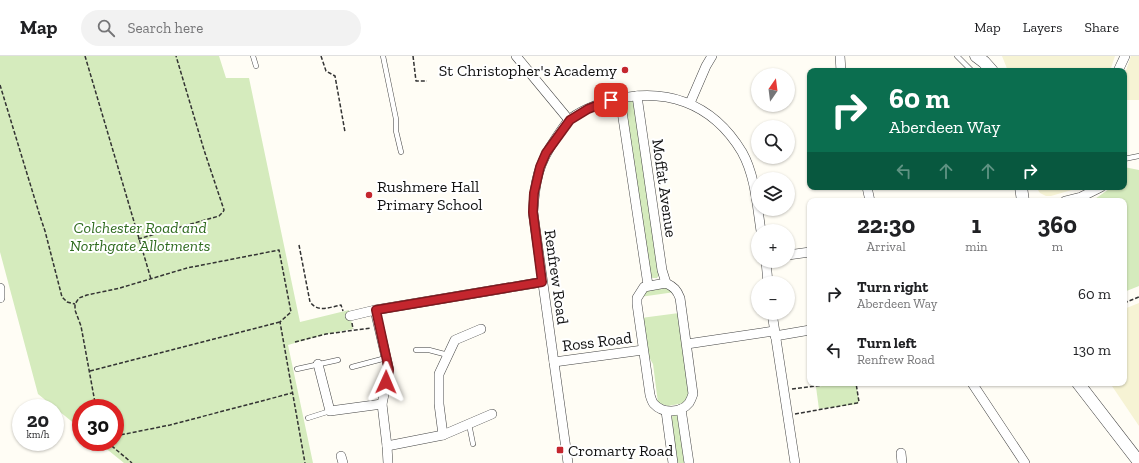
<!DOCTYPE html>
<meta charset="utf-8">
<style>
body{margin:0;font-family:"Zilla Slab",serif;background:#f2f2f2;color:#202124;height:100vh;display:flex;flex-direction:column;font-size:15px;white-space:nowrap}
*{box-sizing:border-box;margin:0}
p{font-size:13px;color:#757577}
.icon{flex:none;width:22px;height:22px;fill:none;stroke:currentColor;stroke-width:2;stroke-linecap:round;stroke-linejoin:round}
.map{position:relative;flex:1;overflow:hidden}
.sheet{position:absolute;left:807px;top:142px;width:320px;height:188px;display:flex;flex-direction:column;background:#fff;border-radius:8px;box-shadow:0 1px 3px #0004}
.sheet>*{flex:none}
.top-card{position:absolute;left:807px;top:12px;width:320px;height:122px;border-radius:8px;box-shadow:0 1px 3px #0004;background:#0b6e4f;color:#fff;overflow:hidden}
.needle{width:26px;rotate:14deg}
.fabs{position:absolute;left:751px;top:12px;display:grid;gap:8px}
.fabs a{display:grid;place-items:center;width:44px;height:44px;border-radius:50%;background:#fff;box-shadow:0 1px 3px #0004;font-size:20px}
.speed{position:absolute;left:12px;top:343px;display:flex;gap:8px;font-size:20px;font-weight:700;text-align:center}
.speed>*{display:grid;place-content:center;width:52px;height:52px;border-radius:50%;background:#fff;box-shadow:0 1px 3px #0004;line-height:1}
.speed small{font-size:10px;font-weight:400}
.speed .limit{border:6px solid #d22;background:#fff;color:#111}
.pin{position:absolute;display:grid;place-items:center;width:34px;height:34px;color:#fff;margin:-17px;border-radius:8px;box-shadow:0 2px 6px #0006}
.me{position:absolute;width:44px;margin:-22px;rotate:1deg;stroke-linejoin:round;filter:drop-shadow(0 0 3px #0008)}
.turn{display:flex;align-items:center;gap:14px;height:84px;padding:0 16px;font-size:18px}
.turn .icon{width:52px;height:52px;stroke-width:2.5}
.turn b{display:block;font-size:28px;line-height:34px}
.lanes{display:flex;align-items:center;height:38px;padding:0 16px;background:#0003;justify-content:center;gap:20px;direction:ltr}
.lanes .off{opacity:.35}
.eta{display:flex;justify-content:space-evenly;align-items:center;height:68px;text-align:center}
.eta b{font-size:24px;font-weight:700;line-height:28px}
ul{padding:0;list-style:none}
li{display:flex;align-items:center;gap:12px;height:56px;padding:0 16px}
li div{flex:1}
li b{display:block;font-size:15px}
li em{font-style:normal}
header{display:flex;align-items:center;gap:24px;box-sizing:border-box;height:56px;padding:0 20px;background:#fff;border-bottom:1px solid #e0e0e0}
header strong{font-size:19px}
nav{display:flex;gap:22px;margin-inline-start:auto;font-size:14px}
.search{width:280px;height:36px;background:#f2f2f2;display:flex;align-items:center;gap:10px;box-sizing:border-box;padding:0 14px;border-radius:22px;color:#757577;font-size:15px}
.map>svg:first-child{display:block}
.farmland{fill:#f6f3d4}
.green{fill:#d5ebbd}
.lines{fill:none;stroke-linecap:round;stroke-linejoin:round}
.service-casing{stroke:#444;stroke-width:5.5}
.minor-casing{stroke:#444;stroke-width:10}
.tertiary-casing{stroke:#444;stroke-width:13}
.path{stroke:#333;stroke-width:1.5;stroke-dasharray:4 2;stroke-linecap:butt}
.service{stroke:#fff;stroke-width:4.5}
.minor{stroke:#fff;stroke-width:9}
.tertiary{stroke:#fff;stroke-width:12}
.route-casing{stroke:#7f191e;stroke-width:10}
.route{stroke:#c4262e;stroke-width:7}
.poi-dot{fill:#c4262e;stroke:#fff;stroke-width:1.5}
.labels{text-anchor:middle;stroke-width:4;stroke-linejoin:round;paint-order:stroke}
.poi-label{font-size:16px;fill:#111;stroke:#fff;text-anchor:start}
.street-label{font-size:16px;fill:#111;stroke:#fff}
.park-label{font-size:16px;font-style:italic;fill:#2f6b1f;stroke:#fff}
</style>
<header>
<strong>Map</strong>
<div class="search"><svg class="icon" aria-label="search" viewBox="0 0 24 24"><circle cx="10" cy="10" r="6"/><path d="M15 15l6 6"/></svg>Search here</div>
<nav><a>Map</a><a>Layers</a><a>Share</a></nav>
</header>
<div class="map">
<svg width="1139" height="407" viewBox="0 0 1139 407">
<rect width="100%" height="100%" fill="#fffdf5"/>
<!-- farmland -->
<g class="farmland">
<polygon points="1002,0 1115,0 1110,15 1008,15"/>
<polygon points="1131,0 1139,0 1139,44 1124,44 1124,20"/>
<polygon points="1036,131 1082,131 1051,140 1046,140 1040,137"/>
<polygon points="1139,247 1139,370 1110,327 1124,327 1124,253"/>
</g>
<!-- green -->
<g class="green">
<polygon points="0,0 219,0 226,22 249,22 300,266 349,254 353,273 326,278 288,289 313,407 124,407 98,386 115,386 115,352 81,352 81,373 38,338 0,196"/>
<polygon points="633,45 634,46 659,219 657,222 652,222 651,220 625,48 626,46"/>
<polygon points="1124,111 1139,114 1139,230 1124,236 1124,145 1092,145 1112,131 1124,131"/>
<polygon points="667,230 675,236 640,241 644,235"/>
<polygon points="679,257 691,336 684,347 668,350 658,347 653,308 647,298 641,262"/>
<polygon points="840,327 856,327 859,346 857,348 819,353 816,331"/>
<polygon points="674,358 678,359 686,407 677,407 671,362"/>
</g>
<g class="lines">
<defs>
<g id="service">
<polyline points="253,0 256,10"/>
<polyline points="383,0 396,63 396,75 401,96"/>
<polyline points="957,0 972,15"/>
<polyline points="1124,103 1139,100"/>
<polyline points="416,294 429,294 448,299"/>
<polyline points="352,311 386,302"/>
<polyline points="297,313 338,304"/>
<polyline points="308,362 330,355"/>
<polyline points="469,368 473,388"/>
</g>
<g id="minor">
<polyline points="516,0 569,64"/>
<polyline points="840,0 841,15"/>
<polyline points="1118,15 1125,0"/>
<polyline points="637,40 662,214 666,227"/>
<polyline points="620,42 648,229"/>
<polyline points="690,47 706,10 712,0"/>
<polyline points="867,131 870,145"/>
<polyline points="1065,145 1081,141 1101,131"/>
<polyline points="788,199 810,196"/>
<polyline points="766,205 768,227"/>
<path d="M 666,227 C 674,231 677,234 680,242 L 693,338 C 692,341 691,344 689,347 C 681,357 663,358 654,348 C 652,346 651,342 650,339 L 637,248 L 637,242 L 644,231 Z"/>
<polyline points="0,232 0,242"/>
<polyline points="375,254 389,314 382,348 387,390 388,407"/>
<polyline points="772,257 795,407"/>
<polyline points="350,260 375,254 542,226"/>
<polyline points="775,280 810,274"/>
<polyline points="687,288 774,275"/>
<polyline points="554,306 643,294"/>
<polyline points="318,308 330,355 382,348"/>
<polyline points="972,327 1025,407"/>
<polyline points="681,353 689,407"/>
<polyline points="666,355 673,407"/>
<polyline points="443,379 439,348 439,318 455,284 481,273"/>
<polyline points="387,390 443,379 492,358"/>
<polyline points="901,397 902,407"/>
<polyline points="341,400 343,407"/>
<path d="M 568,407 L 533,156 C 535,125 538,108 556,82 C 560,76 564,70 568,65 C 577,56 597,48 609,45 C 664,30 712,46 742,96 C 755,119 757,149 761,175"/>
</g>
<g id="tertiary">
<polyline points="976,0 984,6 992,15"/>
<polyline points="1021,131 1023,145"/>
<polyline points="1078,327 1139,406"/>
</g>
</defs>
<!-- service casing -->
<use href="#service" class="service-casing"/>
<!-- minor casing -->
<use href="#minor" class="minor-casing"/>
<!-- tertiary casing -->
<use href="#tertiary" class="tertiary-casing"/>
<!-- path -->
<g class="path">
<polyline points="85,0 151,223"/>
<polyline points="321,0 326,15 335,20 345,76"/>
<polyline points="413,0 416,25 427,25"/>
<polyline points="0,29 39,157 45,175 62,241 67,246 75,248"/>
<polyline points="138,183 219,160 223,156 224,154 204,94 176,0"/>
<path d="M 299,189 L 310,246 C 318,257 330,251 341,249 L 343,255"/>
<polyline points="1124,247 1139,241"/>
<polyline points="352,267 353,273"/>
<polyline points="295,286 326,278 371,272"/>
<polyline points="90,315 280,266"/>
<polyline points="792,333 840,327"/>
<polyline points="96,352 81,270 75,254 75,248 79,242 87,239 120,232 187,212 279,194 291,256 280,266 305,407"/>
<polyline points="795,358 857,347 859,346 856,327"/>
<polyline points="115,380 170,369 292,337"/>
<polyline points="107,386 132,407"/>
</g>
<!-- service -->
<use href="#service" class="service"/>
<!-- minor -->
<use href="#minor" class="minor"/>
<!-- tertiary -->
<use href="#tertiary" class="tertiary"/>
</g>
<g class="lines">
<defs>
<polyline id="route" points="386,326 389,314 376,254 542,226 533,156 534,137 540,111 546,97 570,64 588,53 611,44"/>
</defs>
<!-- route casing -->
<use href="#route" class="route-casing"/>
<!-- route -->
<use href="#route" class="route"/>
</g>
<!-- markers -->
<g class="poi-dot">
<circle cx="625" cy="14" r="4"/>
<circle cx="369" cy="139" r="4"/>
<rect x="556" y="390" width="8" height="8" rx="2"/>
</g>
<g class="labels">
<!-- poi labels -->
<g class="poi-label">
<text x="617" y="20" text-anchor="end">St Christopher's Academy</text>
<text x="377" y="136">Rushmere Hall<tspan x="377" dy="18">Primary School</tspan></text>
<text x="568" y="400">Cromarty Road</text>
</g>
<!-- street labels -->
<g class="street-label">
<text transform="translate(665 132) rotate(82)" y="6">Moffat Avenue</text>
<text transform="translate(557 221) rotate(82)" y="6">Renfrew Road</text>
<text transform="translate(597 285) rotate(-7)" y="6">Ross Road</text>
</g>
<!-- park labels -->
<g class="park-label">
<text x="140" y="177">Colchester Road and<tspan x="140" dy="18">Northgate Allotments</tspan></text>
</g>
</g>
</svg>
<div class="fabs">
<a><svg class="needle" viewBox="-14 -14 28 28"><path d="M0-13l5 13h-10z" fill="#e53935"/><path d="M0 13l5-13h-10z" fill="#757577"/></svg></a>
<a><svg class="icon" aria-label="search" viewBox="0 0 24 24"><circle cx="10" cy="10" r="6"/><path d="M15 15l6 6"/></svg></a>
<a><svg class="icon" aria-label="layers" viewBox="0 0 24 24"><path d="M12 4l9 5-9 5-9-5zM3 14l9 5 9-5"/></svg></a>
<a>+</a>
<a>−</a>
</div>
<div class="speed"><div>20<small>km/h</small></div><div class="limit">30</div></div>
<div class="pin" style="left:611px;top:44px;background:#d93025"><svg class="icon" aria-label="arrive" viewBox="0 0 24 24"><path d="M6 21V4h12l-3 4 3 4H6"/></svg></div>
<svg class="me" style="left:386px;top:326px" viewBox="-20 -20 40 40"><path d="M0-17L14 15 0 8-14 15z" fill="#c4262e" stroke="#fff" stroke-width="4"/></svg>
<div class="top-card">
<div class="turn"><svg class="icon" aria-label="right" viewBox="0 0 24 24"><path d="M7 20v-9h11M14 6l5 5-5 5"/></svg><div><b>60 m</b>Aberdeen Way</div></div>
<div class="lanes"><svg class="icon off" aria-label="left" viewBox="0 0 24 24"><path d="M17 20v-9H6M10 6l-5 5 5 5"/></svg><svg class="icon off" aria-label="ahead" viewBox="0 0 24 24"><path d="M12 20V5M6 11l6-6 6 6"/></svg><svg class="icon off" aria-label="ahead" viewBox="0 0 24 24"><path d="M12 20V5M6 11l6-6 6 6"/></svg><svg class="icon" aria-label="right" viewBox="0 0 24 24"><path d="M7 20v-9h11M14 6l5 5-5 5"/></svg></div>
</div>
<section class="sheet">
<div class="eta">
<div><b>22:30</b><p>Arrival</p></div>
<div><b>1</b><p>min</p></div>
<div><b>360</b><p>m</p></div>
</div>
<ul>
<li><svg class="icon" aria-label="right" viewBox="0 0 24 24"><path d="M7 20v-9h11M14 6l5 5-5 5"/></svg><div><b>Turn right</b><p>Aberdeen Way</p></div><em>60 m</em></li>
<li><svg class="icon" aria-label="left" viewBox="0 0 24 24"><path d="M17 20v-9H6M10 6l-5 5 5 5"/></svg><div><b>Turn left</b><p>Renfrew Road</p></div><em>130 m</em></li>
</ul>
</section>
</div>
